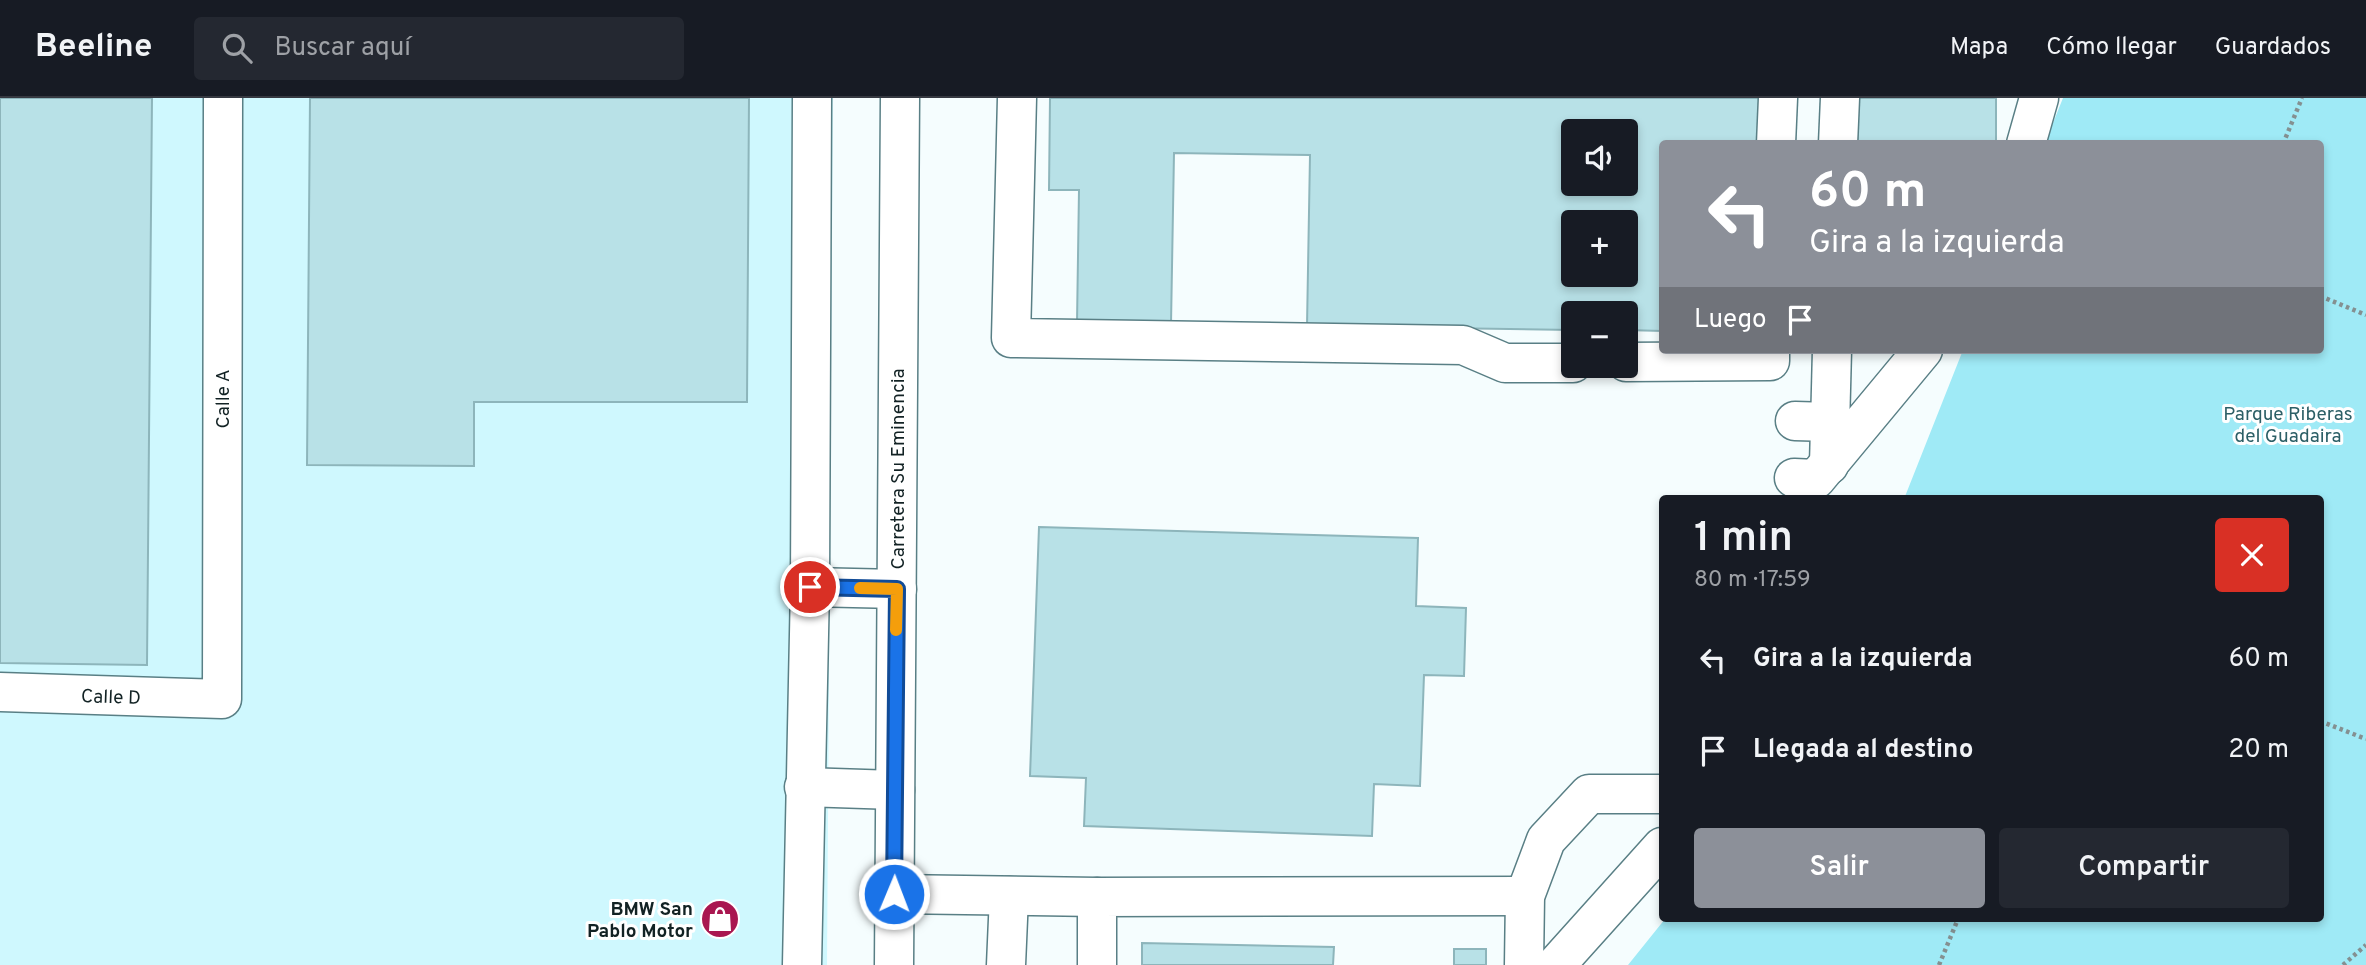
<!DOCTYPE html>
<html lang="es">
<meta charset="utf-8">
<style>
body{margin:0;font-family:Overpass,sans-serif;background:#242831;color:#f1f3f6;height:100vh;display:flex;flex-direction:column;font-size:26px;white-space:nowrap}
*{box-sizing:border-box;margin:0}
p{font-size:23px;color:#9ea1a6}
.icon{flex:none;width:38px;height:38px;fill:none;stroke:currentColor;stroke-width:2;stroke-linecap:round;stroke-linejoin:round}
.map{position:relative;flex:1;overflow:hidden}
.details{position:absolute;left:1659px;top:397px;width:665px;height:427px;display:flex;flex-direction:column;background:#171b24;border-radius:7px;box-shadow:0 4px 10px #0003}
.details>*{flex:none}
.top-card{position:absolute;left:1659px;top:42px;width:665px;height:214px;border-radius:7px;box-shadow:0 4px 10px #0003;background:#8c9099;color:#fff;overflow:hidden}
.tools{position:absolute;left:1561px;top:21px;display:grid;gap:14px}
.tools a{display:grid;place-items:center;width:77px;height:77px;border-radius:7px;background:#171b24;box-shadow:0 4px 10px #0003;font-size:35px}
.pin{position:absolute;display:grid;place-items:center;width:60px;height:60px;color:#fff;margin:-30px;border:4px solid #fff;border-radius:50%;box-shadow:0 2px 7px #0007}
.me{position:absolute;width:77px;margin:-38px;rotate:1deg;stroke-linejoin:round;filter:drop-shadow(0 0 5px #0008)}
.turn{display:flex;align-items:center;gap:24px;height:147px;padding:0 35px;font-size:32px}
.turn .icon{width:91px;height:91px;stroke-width:2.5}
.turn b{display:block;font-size:49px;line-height:60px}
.then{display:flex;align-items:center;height:66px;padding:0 35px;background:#0003;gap:14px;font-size:26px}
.round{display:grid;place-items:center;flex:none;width:74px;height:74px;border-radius:7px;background:#242831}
.summary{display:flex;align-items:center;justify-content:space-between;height:119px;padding:0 35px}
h1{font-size:42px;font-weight:600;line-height:52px}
.action{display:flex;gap:14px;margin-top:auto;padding:14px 35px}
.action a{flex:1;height:80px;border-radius:7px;background:#8c9099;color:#fff;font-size:28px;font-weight:600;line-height:80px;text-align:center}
.action a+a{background:#242831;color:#f1f3f6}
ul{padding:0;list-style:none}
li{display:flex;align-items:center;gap:21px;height:91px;padding:0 35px}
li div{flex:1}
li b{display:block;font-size:26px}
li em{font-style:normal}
header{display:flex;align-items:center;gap:42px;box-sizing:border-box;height:98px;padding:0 35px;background:#171b24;border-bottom:2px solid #363941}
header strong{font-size:33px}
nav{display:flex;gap:38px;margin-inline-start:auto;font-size:24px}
.search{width:490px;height:63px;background:#242831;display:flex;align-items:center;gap:18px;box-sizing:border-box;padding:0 24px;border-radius:7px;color:#9ea1a6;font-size:26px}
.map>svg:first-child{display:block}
.built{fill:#cff8fe}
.green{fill:#9feaf6}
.building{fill:#b8e1e7;stroke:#8db5bb;stroke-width:2;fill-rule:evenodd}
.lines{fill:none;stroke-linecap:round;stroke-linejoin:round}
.minor-casing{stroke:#597f85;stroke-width:41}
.major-casing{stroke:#597f85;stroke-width:41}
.path{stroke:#849091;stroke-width:4.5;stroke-dasharray:3.5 3.5;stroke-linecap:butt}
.minor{stroke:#fff;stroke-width:38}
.major{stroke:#fff;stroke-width:38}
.route-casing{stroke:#114b97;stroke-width:18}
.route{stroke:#1a73e8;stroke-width:12}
.slow{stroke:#f59e0b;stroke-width:12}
.labels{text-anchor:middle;stroke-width:6;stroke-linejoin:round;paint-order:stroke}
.street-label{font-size:19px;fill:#122224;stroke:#fff}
.park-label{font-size:19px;fill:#2c5f66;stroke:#fff}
.poi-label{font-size:19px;font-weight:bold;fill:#122224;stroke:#fff;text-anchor:end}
</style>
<header>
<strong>Beeline</strong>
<div class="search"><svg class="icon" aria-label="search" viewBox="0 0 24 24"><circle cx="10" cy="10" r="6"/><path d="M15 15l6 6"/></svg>Buscar aquí</div>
<nav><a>Mapa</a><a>Cómo llegar</a><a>Guardados</a></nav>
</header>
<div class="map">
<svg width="2366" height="867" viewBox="0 0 2366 867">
<rect width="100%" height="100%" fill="#f5fdfe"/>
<!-- built -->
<polygon class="built" points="0,0 833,0 827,867 0,867"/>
<!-- green -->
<polygon class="green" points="2063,0 2366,0 2366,867 1628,867 1665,821 2320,821 2320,401 1904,401 1963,252 2320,252 2320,46 2045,45"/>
<!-- building -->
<g class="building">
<polygon points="0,0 152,0 147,567 0,565"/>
<polygon points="310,0 749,0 747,304 474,304 474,368 307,367"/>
<path d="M 1050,0 L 1760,0 L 1759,46 L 1662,46 L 1662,233 L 1626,232 L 1626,215 L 1573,215 L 1573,232 L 1307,228 L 1310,57 L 1174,55 L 1171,226 L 1077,225 L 1079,92 L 1049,92 ZM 1573,33 L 1626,33 L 1626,86 L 1573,86 ZM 1573,124 L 1626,124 L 1626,177 L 1573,177 Z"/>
<rect x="1851" y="0" width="145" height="46"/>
<polygon points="1039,429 1418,440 1416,508 1466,510 1464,578 1424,577 1420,688 1374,686 1372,738 1084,728 1086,680 1030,678"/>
<polygon points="1142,845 1334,849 1333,867 1142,867"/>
<rect x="1454" y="851" width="32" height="16"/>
</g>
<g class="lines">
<defs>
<g id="minor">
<polyline points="1017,0 1011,240 1463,247 1505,265 1573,265"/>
<polyline points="1776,46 1778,0"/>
<polyline points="1838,46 1840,0"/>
<polyline points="2026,46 2039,0"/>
<polyline points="1626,264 1770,263 1770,252"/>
<polyline points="1795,323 1830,324"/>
<polyline points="1829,367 1832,252"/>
<polyline points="1794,380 1816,381 1923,252"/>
<polyline points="810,489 897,491"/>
<polyline points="0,594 222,601 223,0"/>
<polyline points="804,689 895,692"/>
<polyline points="894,796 1097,799"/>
<polyline points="802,867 810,489 812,0"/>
<polyline points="1006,867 1009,798"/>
<polyline points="1097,867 1097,799 1525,798"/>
<polyline points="1524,867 1525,798 1546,742 1589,696 1662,696"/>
<polyline points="1556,867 1662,749"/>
</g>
<polyline id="major" points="894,867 900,0"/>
</defs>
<!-- minor casing -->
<use href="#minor" class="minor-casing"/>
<!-- major casing -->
<use href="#major" class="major-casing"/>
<!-- path -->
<g class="path">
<polyline points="2283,46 2302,0"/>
<polyline points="2320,198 2366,217"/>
<polyline points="2320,623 2366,641"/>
<polyline points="1939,867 1958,821"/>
<polyline points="2343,867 2366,847"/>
</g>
<!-- minor -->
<use href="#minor" class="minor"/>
<!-- major -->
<use href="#major" class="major"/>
</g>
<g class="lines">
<defs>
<polyline id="route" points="810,489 897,491 894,796"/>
</defs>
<!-- route casing -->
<use href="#route" class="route-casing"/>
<!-- route -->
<use href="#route" class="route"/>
<!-- slow -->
<polyline class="slow" points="860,490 897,491 896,532"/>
</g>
<!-- icons -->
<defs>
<symbol id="shop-disc" viewBox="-11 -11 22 22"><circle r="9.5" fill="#a91750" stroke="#fff"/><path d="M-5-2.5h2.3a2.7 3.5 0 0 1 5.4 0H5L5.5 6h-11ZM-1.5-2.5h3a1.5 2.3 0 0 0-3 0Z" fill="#fff"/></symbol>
</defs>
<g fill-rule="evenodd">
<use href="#shop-disc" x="698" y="799" width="44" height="44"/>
</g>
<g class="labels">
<!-- street labels -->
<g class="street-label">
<text transform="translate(222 301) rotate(-90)" y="7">Calle A</text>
<text transform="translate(897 371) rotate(-90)" y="7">Carretera Su Eminencia</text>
<text transform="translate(111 598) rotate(2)" y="7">Calle D</text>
</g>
<!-- park labels -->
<g class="park-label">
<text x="2288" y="322">Parque Riberas<tspan x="2288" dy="22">del Guadaira</tspan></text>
</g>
<!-- poi labels -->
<g class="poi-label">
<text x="693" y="817">BMW San<tspan x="693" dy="22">Pablo Motor</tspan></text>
</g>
</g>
</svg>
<div class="tools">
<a><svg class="icon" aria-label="sound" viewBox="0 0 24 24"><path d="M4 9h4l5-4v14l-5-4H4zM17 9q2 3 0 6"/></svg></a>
<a>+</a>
<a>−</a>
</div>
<div class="pin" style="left:810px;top:489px;background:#d93025"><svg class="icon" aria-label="arrive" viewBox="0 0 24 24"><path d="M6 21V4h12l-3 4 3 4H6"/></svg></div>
<svg class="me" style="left:894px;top:796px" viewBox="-20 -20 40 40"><circle r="17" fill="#1a73e8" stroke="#fff" stroke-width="3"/><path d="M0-11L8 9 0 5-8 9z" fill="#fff"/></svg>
<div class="top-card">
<div class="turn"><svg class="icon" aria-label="left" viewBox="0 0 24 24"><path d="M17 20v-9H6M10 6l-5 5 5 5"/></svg><div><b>60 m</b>Gira a la izquierda</div></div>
<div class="then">Luego<svg class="icon" aria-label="arrive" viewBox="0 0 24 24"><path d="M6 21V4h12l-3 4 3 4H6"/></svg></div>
</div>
<section class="details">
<div class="summary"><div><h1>1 min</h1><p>80 m · 17:59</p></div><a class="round" style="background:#d93025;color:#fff"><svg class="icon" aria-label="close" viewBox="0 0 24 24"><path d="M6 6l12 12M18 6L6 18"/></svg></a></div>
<ul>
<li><svg class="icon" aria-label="left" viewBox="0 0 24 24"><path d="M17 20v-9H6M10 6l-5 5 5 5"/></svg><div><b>Gira a la izquierda</b></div><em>60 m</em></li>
<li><svg class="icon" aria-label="arrive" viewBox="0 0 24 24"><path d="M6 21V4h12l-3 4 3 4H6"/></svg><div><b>Llegada al destino</b></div><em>20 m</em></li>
</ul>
<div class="action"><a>Salir</a><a>Compartir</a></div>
</section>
</div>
